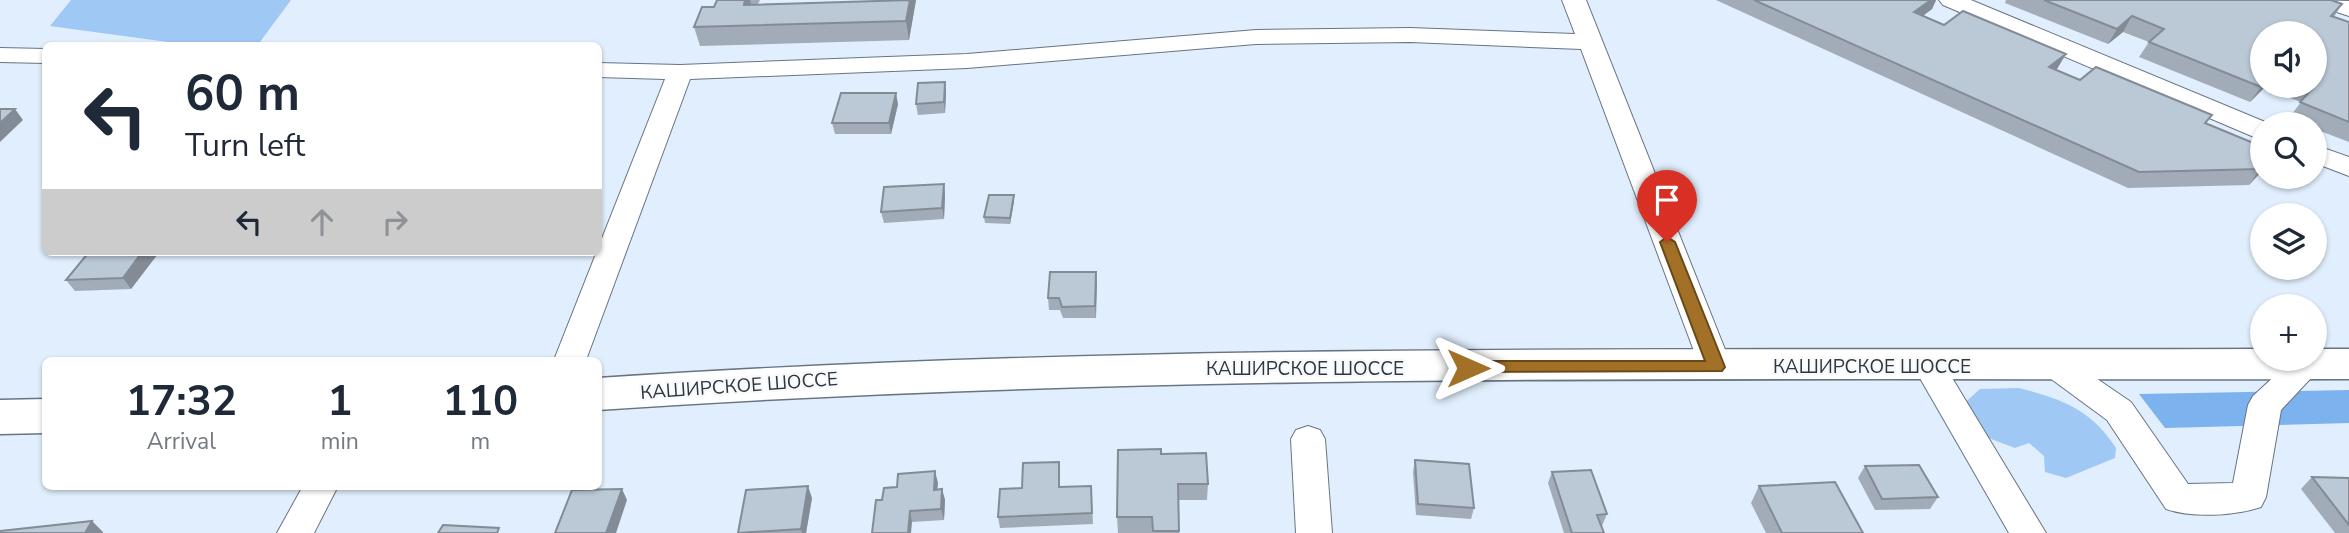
<!DOCTYPE html>
<meta charset="utf-8">
<style>
body{margin:0;font-family:"Nunito Sans",sans-serif;background:#f6f6f7;color:#1f2937;height:100vh;display:flex;flex-direction:column;font-size:26px;white-space:nowrap}
*{box-sizing:border-box;margin:0}
p{font-size:23px;color:#747a83}
.icon{flex:none;width:38px;height:38px;fill:none;stroke:currentColor;stroke-width:2;stroke-linecap:round;stroke-linejoin:round}
.map{position:relative;flex:1;overflow:hidden}
.sheet{position:absolute;left:42px;top:357px;width:560px;height:133px;display:flex;flex-direction:column;background:#fff;border-radius:10px;box-shadow:0 2px 5px #0004}
.sheet>*{flex:none}
.banner{position:absolute;left:42px;top:42px;width:560px;height:214px;border-radius:10px;box-shadow:0 2px 5px #0004;background:#fff;color:#1f2937;overflow:hidden}
.tools{position:absolute;left:2250px;top:21px;display:grid;gap:14px}
.tools a{display:grid;place-items:center;width:77px;height:77px;border-radius:50%;background:#fff;box-shadow:0 2px 5px #0004;font-size:35px}
.pin{position:absolute;display:grid;place-items:center;width:60px;height:60px;color:#fff;margin:-72px -30px;border-radius:50% 50% 50% 0;rotate:-45deg;box-shadow:0 0 7px #0007}
.pin .icon{rotate:45deg}
.me{position:absolute;width:77px;margin:-38px;rotate:90deg;stroke-linejoin:round;filter:drop-shadow(0 0 5px #0008)}
.turn{display:flex;align-items:center;gap:24px;height:147px;padding:0 28px;font-size:32px}
.turn .icon{width:91px;height:91px;stroke-width:2.5}
.turn b{display:block;font-size:49px;line-height:60px}
.lanes{display:flex;align-items:center;height:66px;padding:0 28px;background:#0003;justify-content:center;gap:35px;direction:ltr}
.lanes .off{opacity:.35}
.eta{display:flex;justify-content:space-evenly;align-items:center;height:119px;text-align:center}
.eta b{font-size:42px;font-weight:700;line-height:49px}
.map>svg:first-child{display:block}
.green{fill:#a0c8f4}
.forest{fill:#7cb2ee}
.lines{fill:none;stroke-linecap:round;stroke-linejoin:round}
.minor-casing{stroke:#687482;stroke-width:2}
.major-casing{stroke:#687482;stroke-width:3}
.minor{fill:#fff;fill-rule:evenodd}
.major{fill:#fff;fill-rule:evenodd}
.wall{fill:#a1acb8;fill-rule:evenodd}
.shaded-wall{fill:#838c96}
.building{fill:#bbc8d6;stroke:#838c96;stroke-width:2}
.route{fill:#a37027;stroke:#6a4919;stroke-width:2}
.labels{text-anchor:middle;stroke-width:5;stroke-linejoin:round;paint-order:stroke}
.street-label{font-size:19px;fill:#31363c;stroke:#f7fafd}
</style>
<div class="map">
<svg width="2349" height="533" viewBox="0 0 2349 533">
<rect width="100%" height="100%" fill="#e0eefd"/>
<!-- green -->
<g class="green">
<polygon points="71,0 291,0 257,46 190,45 50,26"/>
<path d="M 2019,388 C 2061,399 2091,409 2116,448 L 2115,458 L 2066,478 L 2045,472 L 2044,456 L 2029,443 L 2015,448 L 1978,434 L 1959,408 L 1980,389 Z"/>
</g>
<!-- forest -->
<polygon class="forest" points="2349,390 2349,423 2165,428 2139,394"/>
<g class="lines">
<defs>
<g id="minor">
<polygon points="1562,0 1586,0 1732,367 1727,375 1716,379 1705,375 1700,367 1581,49 1410,42 1256,44 967,68 690,79 586,360 554,360 665,79 598,77 598,63 680,65 967,54 1256,30 1410,28 1575,34"/>
<polygon points="1939,0 1971,0 2270,124 2263,124 2263,139 2254,137 1943,5"/>
<polygon points="2311,0 2349,1 2349,16 2315,5"/>
<polygon points="0,48 46,49 46,63 0,62"/>
<polygon points="2315,145 2349,157 2349,176 2315,163"/>
<path d="M 2315,352 L 2321,354 L 2326,362 L 2281,410 L 2266,497 L 2261,507 C 2235,516 2192,518 2166,509 L 2107,420 L 2043,373 L 2038,365 L 2043,357 L 2054,353 L 2065,357 L 2131,402 L 2188,484 L 2233,483 L 2248,405 L 2253,396 L 2293,359 L 2315,359 Z"/>
<polygon points="1929,354 1940,358 2046,533 2009,533 1913,366 1918,358"/>
<polygon points="1308,426 1320,430 1325,439 1332,533 1296,533 1291,439 1296,430"/>
<polygon points="303,486 338,486 314,533 277,533"/>
</g>
<g id="major">
<path d="M 2263,349 L 2263,359 L 2315,359 L 2315,349 L 2349,349 L 2349,379 C 1766,381 1181,370 598,410 L 598,378 C 1152,341 1708,351 2263,349 Z"/>
<polygon points="46,399 46,433 0,434 0,400"/>
</g>
</defs>
<!-- minor casing -->
<use href="#minor" class="minor-casing"/>
<!-- major casing -->
<use href="#major" class="major-casing"/>
<!-- minor -->
<use href="#minor" class="minor"/>
<!-- major -->
<use href="#major" class="major"/>
</g>
<!-- wall -->
<g class="wall">
<polygon points="717,0 760,0 758,4 916,0 909,40 700,46 694,27 714,7"/>
<polygon points="1716,0 1936,0 1932,9 1923,16 1944,25 2066,54 2056,70 2080,80 2206,123 2263,170 2249,185 2128,188"/>
<path d="M 2006,0 L 2331,0 L 2342,4 L 2334,17 L 2349,22 L 2349,142 L 2315,129 L 2315,124 L 2304,124 L 2289,118 L 2301,102 L 2264,88 L 2250,102 L 2139,57 L 2149,42 L 2123,32 L 2108,44 L 2005,3 ZM 2263,33 L 2315,86 L 2263,86 Z"/>
<polygon points="945,82 946,93 945,113 918,115 916,104"/>
<polygon points="898,104 891,134 835,134 832,123"/>
<polygon points="944,184 945,195 944,219 884,223 881,212"/>
<polygon points="1014,201 1010,224 985,223 984,217"/>
<polygon points="89,252 155,252 157,255 131,289 75,291 66,280"/>
<polygon points="1096,272 1096,318 1063,318 1060,310 1049,310 1048,298"/>
<polygon points="1161,454 1208,484 1207,500 1178,500 1179,533 1118,533 1117,517"/>
<polygon points="1415,460 1474,508 1471,519 1416,515 1413,472"/>
<polygon points="1059,462 1060,487 1091,486 1093,524 1000,528 998,517 1022,488"/>
<polygon points="1865,466 1938,497 1930,509 1875,510 1858,478"/>
<polygon points="1552,472 1607,514 1602,526 1601,526 1604,533 1564,533 1548,483"/>
<polygon points="2312,477 2349,478 2349,533 2335,533 2301,489"/>
<polygon points="938,483 937,489 942,489 945,500 944,520 912,522 882,500"/>
<polygon points="1759,486 1863,533 1766,533 1751,503"/>
<polygon points="812,498 806,533 738,533"/>
</g>
<!-- shaded-wall -->
<g class="shaded-wall">
<polygon points="745,0 750,0 753,10 744,5"/>
<polygon points="910,0 916,0 909,40 906,21"/>
<polygon points="1931,0 1936,0 1932,9 1907,27 1914,12"/>
<polygon points="2132,16 2123,32 2108,44 2117,29"/>
<polygon points="2066,54 2057,69 2041,83 2049,67"/>
<polygon points="945,82 946,93 945,113 944,102"/>
<polygon points="2263,84 2263,86 2266,86 2250,102"/>
<polygon points="896,93 898,104 891,134 889,123"/>
<polygon points="15,109 23,120 0,142 0,123"/>
<polygon points="2263,166 2263,170 2249,185 2260,169"/>
<polygon points="944,184 945,195 944,219 942,208"/>
<polygon points="1014,195 1014,201 1010,224 1010,218"/>
<polygon points="142,252 155,252 157,255 131,289 123,278"/>
<polygon points="1096,272 1097,283 1096,318 1095,306"/>
<polygon points="935,471 938,483 936,501 934,490"/>
<polygon points="808,486 812,498 806,533 802,533 801,529"/>
<polygon points="622,489 627,500 616,533 606,533"/>
<polygon points="942,489 945,500 944,520 941,509"/>
<polygon points="910,511 912,522 911,533 908,533"/>
<polygon points="92,521 103,532 103,533 85,533"/>
</g>
<!-- building -->
<g class="building">
<polygon points="717,0 745,0 744,5 910,0 906,21 694,27 702,7 714,7"/>
<polygon points="1754,0 1931,0 1914,12 1944,25 1963,11 2066,54 2049,67 2080,80 2096,67 2212,115 2205,123 2263,147 2263,166 2260,169 2139,172"/>
<polygon points="2044,0 2331,0 2342,4 2331,16 2349,22 2349,122 2300,102 2314,87 2310,86 2315,86 2315,33 2263,33 2263,84 2261,87 2149,42 2164,29 2132,16 2117,29"/>
<polygon points="945,82 944,102 916,104 918,83"/>
<polygon points="841,93 896,93 889,123 832,123"/>
<polygon points="0,109 15,109 0,123"/>
<polygon points="944,184 942,208 881,212 884,187"/>
<polygon points="989,195 1014,195 1010,218 984,217"/>
<polygon points="89,252 142,252 123,278 66,280"/>
<polygon points="1050,272 1096,272 1095,306 1062,307 1059,298 1048,298"/>
<polygon points="1161,449 1161,454 1206,453 1208,484 1178,484 1179,531 1153,531 1152,517 1117,517 1118,450"/>
<polygon points="1415,460 1469,464 1474,508 1418,504"/>
<polygon points="1059,462 1059,487 1091,486 1092,513 998,517 1000,489 1022,488 1023,463"/>
<polygon points="1919,465 1938,497 1882,499 1865,466"/>
<polygon points="1591,470 1607,514 1597,515 1604,533 1572,533 1552,472"/>
<polygon points="935,471 934,490 942,489 941,509 910,511 908,533 872,533 876,500 882,500 884,488 897,487 898,474"/>
<polygon points="2312,477 2349,478 2349,525"/>
<polygon points="1835,482 1863,533 1782,533 1759,486"/>
<polygon points="808,486 801,529 738,533 746,490"/>
<polygon points="622,489 606,533 555,533 572,490"/>
<polygon points="92,521 85,533 0,533 0,531"/>
<polygon points="443,525 499,528 497,533 438,533"/>
</g>
<!-- route -->
<polygon class="route" points="1667,237 1675,242 1725,367 1722,371 1462,372 1460,368 1462,363 1468,361 1705,361 1660,242"/>
<g class="labels">
<!-- street labels -->
<g class="street-label">
<text x="1872" y="373">КАШИРСКОЕ ШОССЕ</text>
<text x="1305" y="375">КАШИРСКОЕ ШОССЕ</text>
<text transform="translate(739 385) rotate(-4)" y="7">КАШИРСКОЕ ШОССЕ</text>
</g>
</g>
</svg>
<div class="tools">
<a><svg class="icon" aria-label="sound" viewBox="0 0 24 24"><path d="M4 9h4l5-4v14l-5-4H4zM17 9q2 3 0 6"/></svg></a>
<a><svg class="icon" aria-label="search" viewBox="0 0 24 24"><circle cx="10" cy="10" r="6"/><path d="M15 15l6 6"/></svg></a>
<a><svg class="icon" aria-label="layers" viewBox="0 0 24 24"><path d="M12 4l9 5-9 5-9-5zM3 14l9 5 9-5"/></svg></a>
<a>+</a>
</div>
<div class="pin" style="left:1667px;top:242px;background:#d93025"><svg class="icon" aria-label="arrive" viewBox="0 0 24 24"><path d="M6 21V4h12l-3 4 3 4H6"/></svg></div>
<svg class="me" style="left:1468px;top:368px" viewBox="-20 -20 40 40"><path d="M0-17L14 15 0 8-14 15z" fill="#a37027" stroke="#fff" stroke-width="4"/></svg>
<div class="banner">
<div class="turn"><svg class="icon" aria-label="left" viewBox="0 0 24 24"><path d="M17 20v-9H6M10 6l-5 5 5 5"/></svg><div><b>60 m</b>Turn left</div></div>
<div class="lanes"><svg class="icon" aria-label="left" viewBox="0 0 24 24"><path d="M17 20v-9H6M10 6l-5 5 5 5"/></svg><svg class="icon off" aria-label="ahead" viewBox="0 0 24 24"><path d="M12 20V5M6 11l6-6 6 6"/></svg><svg class="icon off" aria-label="right" viewBox="0 0 24 24"><path d="M7 20v-9h11M14 6l5 5-5 5"/></svg></div>
</div>
<section class="sheet">
<div class="eta">
<div><b>17:32</b><p>Arrival</p></div>
<div><b>1</b><p>min</p></div>
<div><b>110</b><p>m</p></div>
</div>
</section>
</div>
